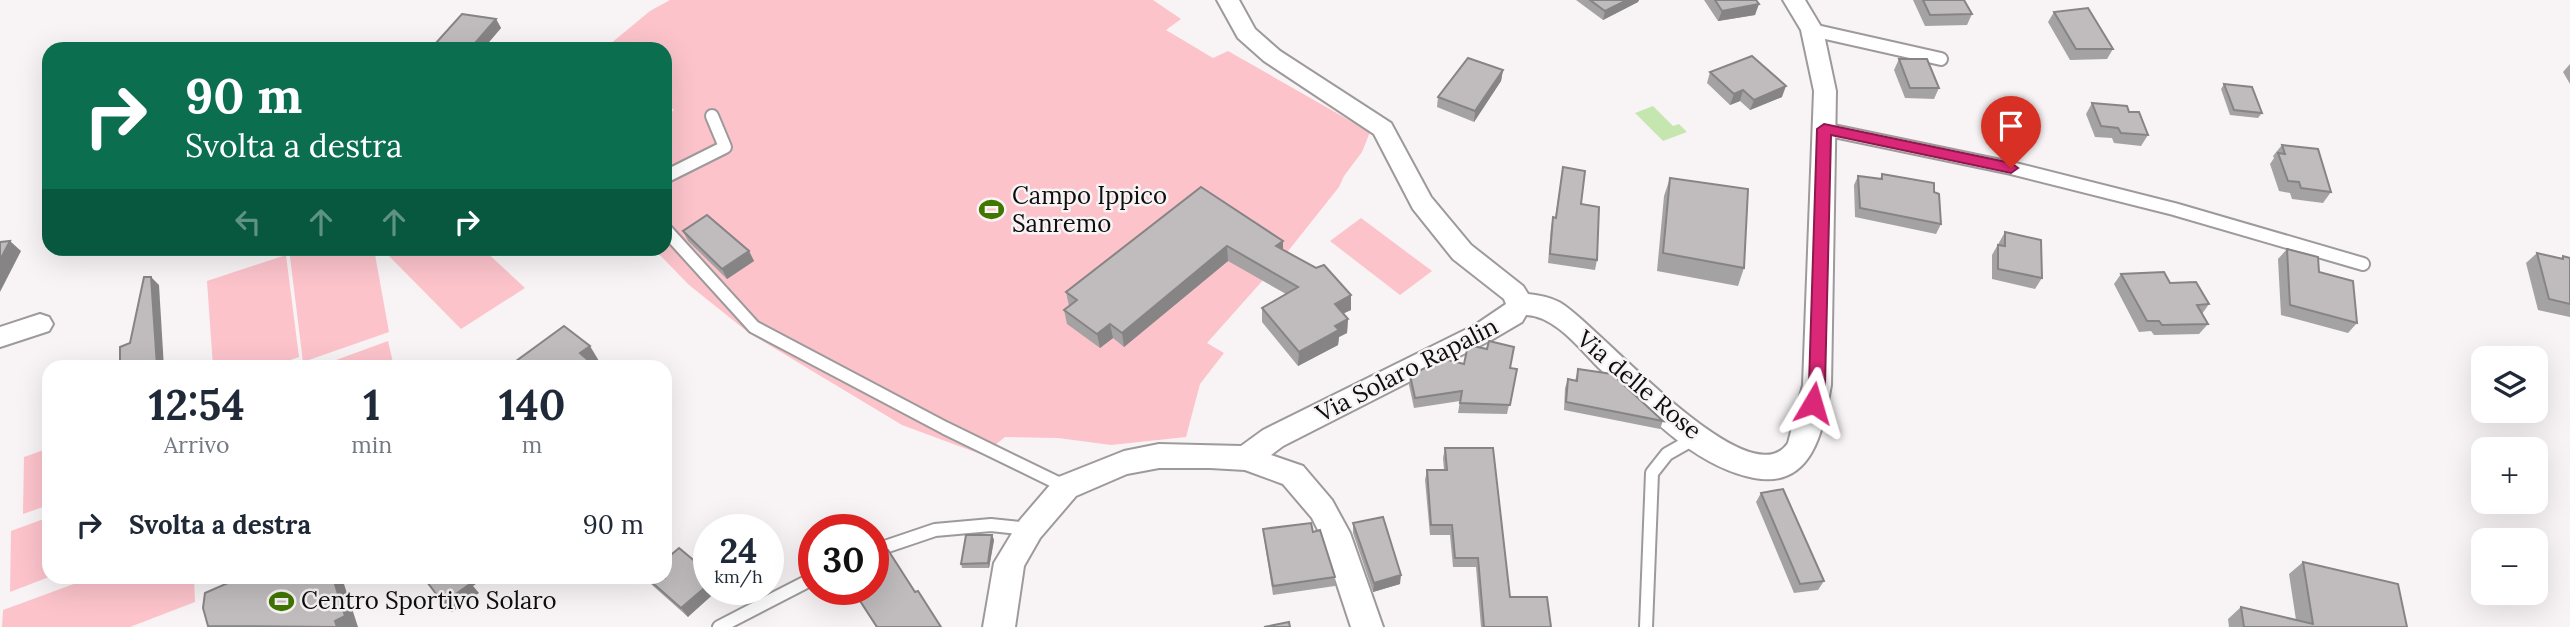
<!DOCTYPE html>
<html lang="it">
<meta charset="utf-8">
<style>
body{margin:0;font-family:Lora,serif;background:#f2f2f3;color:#1f2937;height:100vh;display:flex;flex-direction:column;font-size:26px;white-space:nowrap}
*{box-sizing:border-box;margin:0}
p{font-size:23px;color:#747a83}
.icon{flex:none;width:38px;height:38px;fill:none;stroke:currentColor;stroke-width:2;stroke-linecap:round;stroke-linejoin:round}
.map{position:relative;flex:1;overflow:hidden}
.sheet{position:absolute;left:42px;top:360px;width:630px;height:224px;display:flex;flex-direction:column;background:#fff;border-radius:21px;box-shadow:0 7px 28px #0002}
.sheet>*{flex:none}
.guide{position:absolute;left:42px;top:42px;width:630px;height:214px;border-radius:21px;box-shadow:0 7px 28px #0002;background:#0b6e4f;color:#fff;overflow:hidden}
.buttons{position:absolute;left:2471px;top:346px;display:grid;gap:14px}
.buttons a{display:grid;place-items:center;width:77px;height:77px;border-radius:14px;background:#fff;box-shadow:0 7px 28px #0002;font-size:35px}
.speed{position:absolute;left:693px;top:514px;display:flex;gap:14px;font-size:35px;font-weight:700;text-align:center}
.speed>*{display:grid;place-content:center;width:91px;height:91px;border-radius:50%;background:#fff;box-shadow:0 7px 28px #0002;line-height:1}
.speed small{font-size:18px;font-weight:400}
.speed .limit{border:10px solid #d22;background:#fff;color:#111}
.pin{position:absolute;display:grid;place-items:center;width:60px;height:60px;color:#fff;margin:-72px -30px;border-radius:50% 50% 50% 0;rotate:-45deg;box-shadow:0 0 7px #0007}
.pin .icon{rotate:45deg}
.me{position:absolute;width:77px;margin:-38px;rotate:7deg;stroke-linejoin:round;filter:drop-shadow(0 0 5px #0008)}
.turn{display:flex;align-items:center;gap:24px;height:147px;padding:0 28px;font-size:32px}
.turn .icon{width:91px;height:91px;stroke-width:2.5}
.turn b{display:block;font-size:49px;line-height:60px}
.lanes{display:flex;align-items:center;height:66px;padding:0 28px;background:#0003;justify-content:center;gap:35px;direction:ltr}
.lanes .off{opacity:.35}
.eta{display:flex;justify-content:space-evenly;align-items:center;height:119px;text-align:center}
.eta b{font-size:42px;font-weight:800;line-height:49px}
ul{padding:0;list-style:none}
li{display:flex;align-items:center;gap:21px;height:91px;padding:0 28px}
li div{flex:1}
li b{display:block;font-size:26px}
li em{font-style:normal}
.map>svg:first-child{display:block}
.green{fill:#fcc3cb}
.water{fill:#c5e7af}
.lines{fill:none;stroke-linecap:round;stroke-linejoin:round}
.lane-casing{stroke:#9e9a9b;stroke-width:16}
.street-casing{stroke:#9e9a9b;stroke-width:4}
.lane{stroke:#fff;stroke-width:12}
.street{fill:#fff;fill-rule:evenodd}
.wall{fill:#a5a2a3}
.shaded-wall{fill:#868484}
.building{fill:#c0bcbd;stroke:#868484;stroke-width:2}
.route{fill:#db2777;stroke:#8e194d;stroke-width:2}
.labels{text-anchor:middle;stroke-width:5;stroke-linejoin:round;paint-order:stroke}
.poi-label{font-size:24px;fill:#0f0e0e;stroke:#f8f4f5;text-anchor:start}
.street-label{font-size:24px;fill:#0f0e0e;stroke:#f8f4f5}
</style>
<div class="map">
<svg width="2570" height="627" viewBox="0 0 2570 627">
<rect width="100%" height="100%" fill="#f8f4f5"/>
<!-- green -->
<g class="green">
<polygon points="670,0 1153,0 1181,19 1166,30 1213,58 1228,51 1370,132 1362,152 1344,176 1339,187 1281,260 1207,343 1224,353 1200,384 1186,437 1111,445 1058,438 1005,437 983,455 902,425 749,333 689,285 654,249 665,248 665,116 674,110 665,102 665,49 604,49 650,11"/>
<polygon points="1361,218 1432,271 1400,295 1330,241"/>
<polygon points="397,248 483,249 525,288 461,329 387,254"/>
<polygon points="289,249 374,249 389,332 303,362"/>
<polygon points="286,255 299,357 270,367 213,367 207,281"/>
<polygon points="388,341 394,367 317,367"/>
<polygon points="49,448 49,505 23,514 24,457"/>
<polygon points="49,517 49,577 10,592 11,531"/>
<polygon points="90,578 194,578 195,602 130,627 2,627 3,610"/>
</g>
<!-- water -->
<polygon class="water" points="1653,106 1673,126 1679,124 1687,132 1663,141 1635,113"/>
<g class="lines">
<defs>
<g id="lane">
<polyline points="1812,30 1941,59"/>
<polyline points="1824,129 2011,168 2174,209 2363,264"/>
<polyline points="665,177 725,147 712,116"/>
<polyline points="665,229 754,327 945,428 1066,487"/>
<polyline points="873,551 935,530 991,525 1029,529"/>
<polyline points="719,627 814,578"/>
<polyline points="1646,627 1652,473 1667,454 1697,437"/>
</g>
<g id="street">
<path d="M 1217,0 L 1239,0 L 1255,29 L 1280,51 L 1391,123 L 1431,197 L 1471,245 L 1523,286 L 1528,294 C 1538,295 1549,297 1559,302 C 1596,322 1748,502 1788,443 L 1803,385 L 1814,91 L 1801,30 L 1783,0 L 1805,0 L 1823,30 L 1836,91 L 1831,385 C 1823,430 1813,489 1754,478 C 1692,466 1642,409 1598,367 C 1579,348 1555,316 1526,315 L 1522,322 L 1493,339 L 1283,446 L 1271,455 L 1303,466 L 1332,500 L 1350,533 L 1383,627 L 1351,627 L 1321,536 L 1312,518 L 1283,484 L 1245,470 L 1210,468 L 1159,468 L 1127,474 L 1076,496 L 1040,538 L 1024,566 L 1015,627 L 983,627 L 994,563 L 1020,520 L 1056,478 L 1124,451 L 1159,444 L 1241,446 L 1263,430 L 1475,325 L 1506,304 L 1504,299 L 1453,259 L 1413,209 L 1374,134 L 1264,61 L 1238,38 Z"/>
<polygon points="40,314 49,317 53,324 49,331 0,347 0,327"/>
</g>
</defs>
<!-- lane casing -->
<use href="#lane" class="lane-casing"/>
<!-- street casing -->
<use href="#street" class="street-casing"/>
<!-- lane -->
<use href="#lane" class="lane"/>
<!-- street -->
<use href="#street" class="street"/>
</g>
<!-- wall -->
<g class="wall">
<polygon points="1576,0 1639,0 1638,2 1603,20"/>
<polygon points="1704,0 1756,0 1755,15 1718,21"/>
<polygon points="1913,0 1964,0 1972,14 1967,25 1925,26"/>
<polygon points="2054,12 2113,49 2107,59 2070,60 2048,22"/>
<polygon points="496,19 501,28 483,49 438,49 435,44"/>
<polygon points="1899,59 1939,88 1934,99 1905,98 1894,70"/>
<polygon points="2570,64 2570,84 2563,72"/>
<polygon points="1503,70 1501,81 1474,122 1437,107 1438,97"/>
<polygon points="1710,72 1782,97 1750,110 1740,101 1730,105 1707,83"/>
<polygon points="2224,84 2262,113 2258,118 2230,115 2221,89"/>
<polygon points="2092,103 2129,112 2148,135 2141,146 2114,143 2112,138 2095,137 2086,114"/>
<polygon points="2282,145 2331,192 2323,203 2292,199 2290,193 2279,191 2270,164 2274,158 2273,156"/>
<polygon points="1563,167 1581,204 1597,260 1595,270 1548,263 1551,227 1553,217 1555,218"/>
<polygon points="1882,174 1941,224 1936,234 1855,217 1854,185 1858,176 1880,179"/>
<polygon points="1670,178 1744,268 1738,286 1657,271 1664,196"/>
<polygon points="1201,187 1283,241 1283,250 1351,310 1343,313 1348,319 1347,333 1339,337 1338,345 1298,366 1262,322 1262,308 1286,294 1228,261 1124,347 1113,338 1100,348 1067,324 1064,310 1069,306 1066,292"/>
<polygon points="683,231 749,251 754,261 727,279 688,241"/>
<polygon points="2005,232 2042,278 2035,289 1992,279 1992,255"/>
<polygon points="2287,249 2357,323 2348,333 2281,315 2278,259"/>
<polygon points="2537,253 2561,258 2563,256 2570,258 2570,317 2538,310 2526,263"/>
<polygon points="2121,274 2209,304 2202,314 2208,324 2199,334 2154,335 2151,331 2139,332 2114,284"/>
<polygon points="1464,364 1517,369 1507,414 1458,413 1460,401 1414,408 1409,385 1410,375"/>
<polygon points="1578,369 1663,421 1660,429 1564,410 1565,388 1568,379 1575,381"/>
<polygon points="1445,448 1510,597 1551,627 1481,627 1476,567 1453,567 1450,535 1430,535 1425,480 1427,470 1444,470 1443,458"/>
<polygon points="1761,493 1824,581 1818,590 1794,593 1756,502"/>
<polygon points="1353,523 1400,584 1373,592 1353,533"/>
<polygon points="1263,529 1313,532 1335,577 1335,586 1273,595 1264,538"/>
<polygon points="992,535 994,540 989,568 962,568 961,564"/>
<polygon points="2303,562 2407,627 2229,627 2228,619 2241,607 2296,620 2289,574"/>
<polygon points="709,573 688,617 652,585 646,578"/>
<polygon points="852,590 873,590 915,592 941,627 876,627"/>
</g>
<!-- shaded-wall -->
<g class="shaded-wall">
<polygon points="1627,0 1639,0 1638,2 1603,20 1605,11"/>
<polygon points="1759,4 1755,15 1718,21 1722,11"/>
<polygon points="496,19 501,28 483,49 470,49"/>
<polygon points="1503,70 1501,81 1474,122 1475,111"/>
<polygon points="1786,86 1782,97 1750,110 1754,100"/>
<polygon points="1743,90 1740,101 1730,105 1734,94"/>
<polygon points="10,241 21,251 0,292 0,260"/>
<polygon points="1283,241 1283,255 1276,246"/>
<polygon points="1227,246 1228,261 1124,347 1122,333"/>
<polygon points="749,251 754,261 727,279 722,269"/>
<polygon points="151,277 159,285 164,368 153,368"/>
<polygon points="1351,295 1351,310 1334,318 1335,304"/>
<polygon points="1348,319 1347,333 1339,337 1338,345 1298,366 1299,352 1335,326"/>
<polygon points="1110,324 1113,338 1100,348 1097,334"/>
<polygon points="590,346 599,361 589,368 580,353"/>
<polygon points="992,535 994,540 989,568 988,563"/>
<polygon points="1401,575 1400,584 1373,592 1374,583"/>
<polygon points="333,578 342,578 358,627 337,627 335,621"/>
<polygon points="465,578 485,578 473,586 479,593 452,612 443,603"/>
<polygon points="709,584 709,590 718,590 688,617 681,608"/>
</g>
<!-- building -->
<g class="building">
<polygon points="1590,0 1627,0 1605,11"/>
<polygon points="1715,0 1756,0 1759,4 1722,11"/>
<polygon points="1923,0 1964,0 1972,14 1930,15"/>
<polygon points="2088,8 2113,49 2076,49 2054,12"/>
<polygon points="462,14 496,19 470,49 435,44"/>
<polygon points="1752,56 1786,86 1754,100 1743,90 1734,94 1710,72"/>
<polygon points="1468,58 1503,70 1475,111 1438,97"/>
<polygon points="1899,59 1927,59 1939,88 1910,88"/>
<polygon points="2224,84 2252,87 2262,113 2234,110"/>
<polygon points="2092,103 2127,106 2129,112 2139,112 2148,135 2121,133 2118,128 2101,126"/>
<polygon points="2282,145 2318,149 2331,192 2301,188 2299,182 2288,181 2278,153 2285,154"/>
<polygon points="1563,167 1585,171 1581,204 1599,207 1597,260 1550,254 1553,217 1556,218"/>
<polygon points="1882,174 1934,183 1934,192 1939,194 1941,224 1860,208 1858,176 1882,179"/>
<polygon points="1670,178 1748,189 1744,268 1663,253"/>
<polygon points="1201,187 1283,241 1276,246 1316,268 1324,265 1351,295 1335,304 1348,319 1335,326 1339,330 1299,352 1262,308 1298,287 1227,246 1122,333 1110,324 1097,334 1064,310 1077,300 1066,292"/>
<polygon points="707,215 749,251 722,269 683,231"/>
<polygon points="2005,232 2041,240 2042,278 1998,269 1998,245 2005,246"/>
<polygon points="10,241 0,260 0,242"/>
<polygon points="2287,249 2318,257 2319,272 2353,281 2357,323 2290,305"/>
<polygon points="2537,253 2563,259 2563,256 2570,258 2570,304 2549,299"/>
<polygon points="2164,272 2170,283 2196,282 2209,304 2197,305 2208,324 2162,325 2159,321 2147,321 2121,274"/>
<polygon points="144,277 151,277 157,366 153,368 120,368 120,347 130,343"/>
<polygon points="564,326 590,346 580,353 597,368 517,368 512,364"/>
<polygon points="1489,341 1514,347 1510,368 1517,369 1510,405 1460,403 1462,391 1415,398 1410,375 1444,359 1464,364 1468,345 1487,349"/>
<polygon points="1578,369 1612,374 1663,421 1566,402 1568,379 1577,381"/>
<polygon points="1445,448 1493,448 1510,597 1547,597 1551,627 1484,627 1478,558 1455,558 1452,525 1431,525 1427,470 1447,470"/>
<polygon points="1783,489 1824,581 1800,584 1761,493"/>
<polygon points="1383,517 1401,575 1374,583 1353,523"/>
<polygon points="1311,523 1313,532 1320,530 1335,577 1273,586 1263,529"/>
<polygon points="966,535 992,535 988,563 961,564"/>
<polygon points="679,548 709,573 709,584 681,608 647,578 665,578 665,560"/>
<polygon points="888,550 915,592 918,591 941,627 877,627 853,590 873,590 873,559"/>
<polygon points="2303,562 2398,584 2407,627 2244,627 2241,607 2313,624"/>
<polygon points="226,578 333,578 345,616 335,621 337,627 208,626 203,608 205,593 228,583"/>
<polygon points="424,578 465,578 470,584 443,603"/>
<polygon points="1289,622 1290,627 1264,627"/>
</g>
<!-- route -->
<polygon class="route" points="1824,124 2011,163 2018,168 2011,173 1831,135 1825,385 1819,408 1807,408 1805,403 1809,385 1817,129"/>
<!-- icons -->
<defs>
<symbol id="stadium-bare" viewBox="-9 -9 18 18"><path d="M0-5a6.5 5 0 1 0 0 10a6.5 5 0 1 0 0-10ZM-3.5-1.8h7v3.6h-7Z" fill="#417600" stroke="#f8f4f5" stroke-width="2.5" paint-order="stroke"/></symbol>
</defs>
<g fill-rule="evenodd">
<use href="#stadium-bare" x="974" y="192" width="35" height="35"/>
<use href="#stadium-bare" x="264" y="584" width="35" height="35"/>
</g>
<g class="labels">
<!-- poi labels -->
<g class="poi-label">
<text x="1012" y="204">Campo Ippico<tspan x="1012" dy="28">Sanremo</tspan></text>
<text x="301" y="609">Centro Sportivo Solaro</text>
</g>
<!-- street labels -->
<g class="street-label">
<text transform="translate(1407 370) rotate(-27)" y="8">Via Solaro Rapalin</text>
<text transform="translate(1639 385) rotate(40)" y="8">Via delle Rose</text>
</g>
</g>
</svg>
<div class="buttons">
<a><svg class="icon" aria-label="layers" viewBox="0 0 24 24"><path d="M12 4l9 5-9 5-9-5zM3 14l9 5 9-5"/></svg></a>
<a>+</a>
<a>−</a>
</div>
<div class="speed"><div>24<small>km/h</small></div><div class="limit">30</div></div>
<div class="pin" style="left:2011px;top:168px;background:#d93025"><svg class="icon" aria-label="arrive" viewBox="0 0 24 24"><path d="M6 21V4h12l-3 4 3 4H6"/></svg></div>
<svg class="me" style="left:1813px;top:403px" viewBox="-20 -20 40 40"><path d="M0-17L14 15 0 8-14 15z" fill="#db2777" stroke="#fff" stroke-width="4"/></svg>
<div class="guide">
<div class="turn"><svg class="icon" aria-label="right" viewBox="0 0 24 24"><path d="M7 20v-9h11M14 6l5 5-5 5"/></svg><div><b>90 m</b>Svolta a destra</div></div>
<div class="lanes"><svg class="icon off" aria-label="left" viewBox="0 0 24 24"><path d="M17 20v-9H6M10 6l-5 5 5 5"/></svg><svg class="icon off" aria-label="ahead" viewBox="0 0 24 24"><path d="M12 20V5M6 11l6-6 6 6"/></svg><svg class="icon off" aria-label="ahead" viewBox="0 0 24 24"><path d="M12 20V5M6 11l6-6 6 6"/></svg><svg class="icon" aria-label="right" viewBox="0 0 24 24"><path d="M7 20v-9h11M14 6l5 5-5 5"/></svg></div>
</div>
<section class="sheet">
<div class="eta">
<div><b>12:54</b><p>Arrivo</p></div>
<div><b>1</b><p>min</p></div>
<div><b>140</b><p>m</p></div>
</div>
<ul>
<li><svg class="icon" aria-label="right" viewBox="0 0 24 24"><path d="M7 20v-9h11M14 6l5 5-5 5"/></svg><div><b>Svolta a destra</b></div><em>90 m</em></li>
</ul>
</section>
</div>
